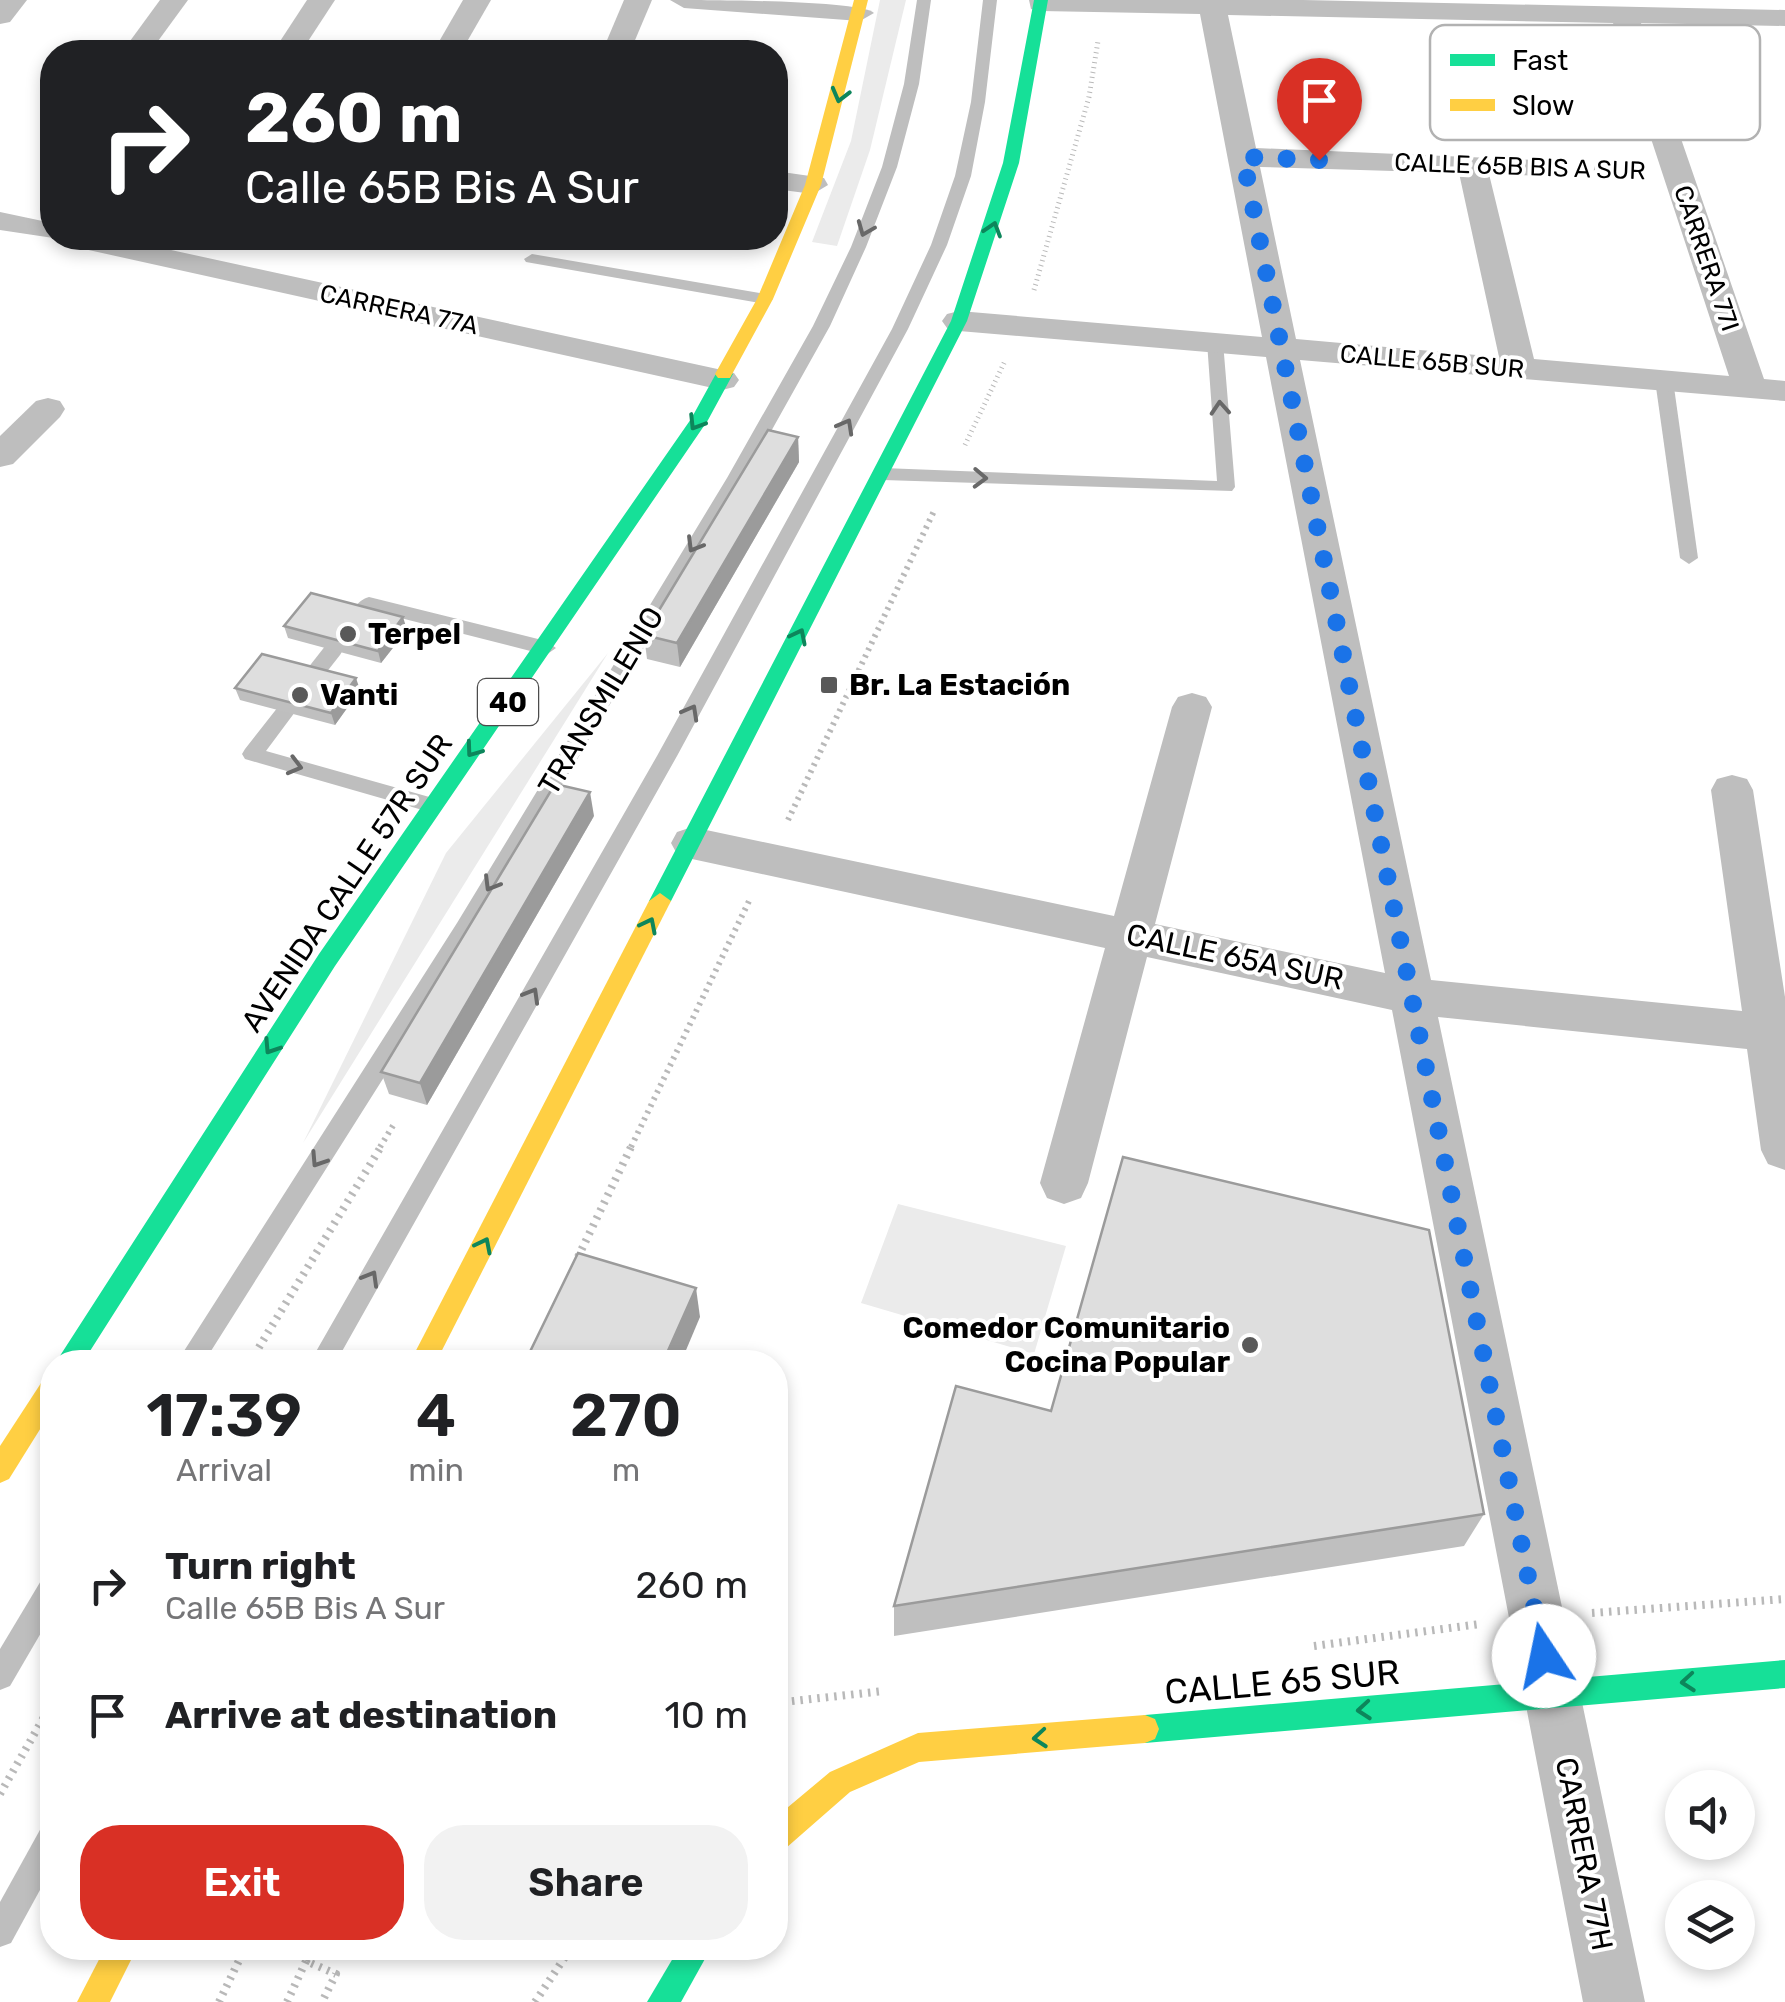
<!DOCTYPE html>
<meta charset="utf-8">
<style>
body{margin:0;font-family:Rubik,sans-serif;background:#f2f2f2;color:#202124;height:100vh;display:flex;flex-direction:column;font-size:38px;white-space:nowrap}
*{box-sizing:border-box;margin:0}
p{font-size:32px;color:#757577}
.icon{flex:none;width:55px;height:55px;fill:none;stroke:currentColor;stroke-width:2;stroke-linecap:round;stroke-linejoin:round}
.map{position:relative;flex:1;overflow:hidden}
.details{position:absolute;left:40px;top:1350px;width:748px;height:610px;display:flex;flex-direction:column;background:#fff;border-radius:40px;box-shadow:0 5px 15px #0003}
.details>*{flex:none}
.hud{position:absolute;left:40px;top:40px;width:748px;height:210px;border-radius:40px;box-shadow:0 5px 15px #0003;background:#202124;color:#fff;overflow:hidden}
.tools{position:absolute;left:1665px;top:1770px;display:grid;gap:20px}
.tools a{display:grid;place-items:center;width:90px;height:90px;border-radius:50%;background:#fff;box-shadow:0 5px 15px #0003;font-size:50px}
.pin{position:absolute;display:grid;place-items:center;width:85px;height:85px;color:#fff;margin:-102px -42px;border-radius:50% 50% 50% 0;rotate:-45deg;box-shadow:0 0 10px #0007}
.pin .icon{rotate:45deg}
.me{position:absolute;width:110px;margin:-55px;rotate:349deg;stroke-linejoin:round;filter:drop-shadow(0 0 8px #0008)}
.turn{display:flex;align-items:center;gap:35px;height:210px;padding:0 40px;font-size:45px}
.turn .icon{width:130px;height:130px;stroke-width:2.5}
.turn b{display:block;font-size:70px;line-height:85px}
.eta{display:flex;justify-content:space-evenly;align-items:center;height:170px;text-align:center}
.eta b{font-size:60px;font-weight:600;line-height:70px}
.cta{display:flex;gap:20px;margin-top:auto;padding:20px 40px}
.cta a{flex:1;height:115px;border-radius:40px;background:#d93025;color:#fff;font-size:40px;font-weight:600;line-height:115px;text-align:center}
.cta a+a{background:#f2f2f2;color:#202124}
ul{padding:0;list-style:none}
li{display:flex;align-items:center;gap:30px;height:130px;padding:0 40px}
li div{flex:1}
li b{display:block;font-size:38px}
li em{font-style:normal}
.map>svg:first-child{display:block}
.green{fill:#ebebeb}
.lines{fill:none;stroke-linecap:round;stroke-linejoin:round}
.path-far2{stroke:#b9b9b9;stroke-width:5;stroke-dasharray:1 4;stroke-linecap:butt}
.path-far1{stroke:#b9b9b9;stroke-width:6;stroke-dasharray:2.5 5;stroke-linecap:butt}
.path{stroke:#b9b9b9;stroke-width:8;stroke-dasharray:2.5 6;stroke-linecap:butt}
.lane{fill:#bebebe;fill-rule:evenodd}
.street{fill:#bebebe;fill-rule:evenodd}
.fast{fill:#16e098;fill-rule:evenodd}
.slow{fill:#ffcf43;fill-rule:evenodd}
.wall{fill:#bfbfbf}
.shaded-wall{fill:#9b9b9b}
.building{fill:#dedede;stroke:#9b9b9b;stroke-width:2.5}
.oneway{stroke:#0d865b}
.oneway2{stroke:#686868}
.route{stroke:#1a73e8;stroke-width:18;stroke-dasharray:0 32.4}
.poi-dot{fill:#595959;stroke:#fff;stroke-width:4}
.labels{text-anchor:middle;stroke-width:8;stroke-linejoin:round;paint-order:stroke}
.far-street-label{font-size:25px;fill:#000;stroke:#fff}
.shield{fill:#fff;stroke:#4c4c4c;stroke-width:2.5}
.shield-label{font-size:28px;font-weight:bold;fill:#000}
.poi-label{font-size:30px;font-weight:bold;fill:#000;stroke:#fff;text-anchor:start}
.street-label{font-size:30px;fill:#000;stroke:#fff}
.near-street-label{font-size:35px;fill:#000;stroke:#fff}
.key{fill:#fff;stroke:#b2b2b2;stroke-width:2.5}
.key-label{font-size:28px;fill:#000}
</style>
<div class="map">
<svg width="1785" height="2002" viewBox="0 0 1785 2002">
<rect width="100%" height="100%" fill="#fff"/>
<!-- green -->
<g class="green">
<polygon points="880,0 906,0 870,150 837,246 812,242 851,141"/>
<polygon points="608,653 303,1143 446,853"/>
<polygon points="898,1204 1066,1246 1034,1354 861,1303"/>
</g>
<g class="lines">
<!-- path-far2 -->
<g class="path-far2">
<polyline points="1589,168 1631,170"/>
<polyline points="1034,290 1089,97 1098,41"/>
<polyline points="965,445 1005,361"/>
</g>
<!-- path-far1 -->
<g class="path-far1">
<polyline points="788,820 934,511"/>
<polyline points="380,1147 394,1124"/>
<polyline points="631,1147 750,899"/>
</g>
<!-- path -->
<g class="path">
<polyline points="578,1257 632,1145"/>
<polyline points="250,1362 382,1145"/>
<polyline points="1592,1613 1785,1599"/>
<polyline points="1314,1646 1480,1624"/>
<polyline points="775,1703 884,1691"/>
<polyline points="0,1794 52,1703"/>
<polyline points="306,1961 313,1948"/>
<polyline points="219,2002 245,1948"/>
<polyline points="287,2002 306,1961 336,1974 322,2002"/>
<polyline points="535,2002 571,1948"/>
</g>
<!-- lane -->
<g class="lane">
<polygon points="917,0 931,0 919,84 897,167 866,247 830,326 745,478 446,979 204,1362 177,1362 457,923 727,478 813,326 851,247 882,167 904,84"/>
<polygon points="983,0 997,0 985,102 971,176 947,245 908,329 677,756 336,1362 310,1362 657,756 892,329 931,245 955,176 971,102"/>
<polygon points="532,254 765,294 773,299 765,304 526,262 524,259"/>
<polygon points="1215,337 1223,342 1235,487 1232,491 883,480 874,474 883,468 1217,481 1207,342"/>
<polygon points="1664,375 1673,380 1698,558 1689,564 1680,558 1655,380"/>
<path d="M 369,597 L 546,641 L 556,648 L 546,655 L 373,611 L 365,622 L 351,622 C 346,613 360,599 369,597 Z"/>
<polygon points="333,643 343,650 340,655 318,683 304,683 301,678 304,673 326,645"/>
<polygon points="285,705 295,712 266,751 440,800 443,805 440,810 433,813 245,759 242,754 245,749 278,707"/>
<polygon points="52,1575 52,1614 10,1686 0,1690 0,1649 42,1579"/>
<polygon points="52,1824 52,1868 11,1943 0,1947 0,1902 41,1828"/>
</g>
<!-- street -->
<g class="street">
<polygon points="0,0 27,0 10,22 0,24"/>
<polygon points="160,0 188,0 150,52 122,52"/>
<polygon points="307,0 335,0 301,52 273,52"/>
<polygon points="463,0 491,0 461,52 433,52"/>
<polygon points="624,0 652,0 630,52 602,52"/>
<path d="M 670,0 C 702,0 859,0 874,13 L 860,21 L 684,8 Z"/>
<path d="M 1029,0 L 1303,0 L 1785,10 L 1785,26 L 1641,23 L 1764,379 L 1785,381 L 1785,401 L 1300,360 L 1431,980 L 1742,1011 L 1711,790 L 1717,779 L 1732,775 L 1747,779 L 1753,790 L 1785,997 L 1785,1170 L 1768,1164 L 1761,1150 L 1747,1049 L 1438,1017 L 1645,2002 L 1583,2002 L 1392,1010 L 1147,957 L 1088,1183 L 1081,1198 L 1064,1204 L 1047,1198 L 1040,1183 L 1105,948 L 692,859 L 677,854 L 671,843 L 677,832 L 692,827 L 1114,916 L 1172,707 L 1178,697 L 1192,693 L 1206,697 L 1212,707 L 1155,924 L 1385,973 L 1266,357 L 959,331 L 947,328 L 942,321 L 947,314 L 959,311 L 1262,337 L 1200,14 L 1041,11 L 1031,9 ZM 1228,15 L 1613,23 L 1729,376 L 1534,359 L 1489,174 L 1547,176 L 1562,167 L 1558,161 L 1256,148 ZM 1260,167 L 1459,173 L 1499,357 L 1296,339 Z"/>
<polygon points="775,171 824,178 828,185 813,194 775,189"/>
<polygon points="0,212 52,223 52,238 116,238 722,370 734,373 739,380 734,387 722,390 75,247 60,239 0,230"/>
<polygon points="48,398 60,401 65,409 60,417 13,464 0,467 0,436 36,401"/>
</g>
<!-- fast -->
<g class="fast">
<polygon points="1034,0 1048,0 1019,163 967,321 671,901 660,909 652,907 649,901 951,321 1003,163"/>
<polygon points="724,369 733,374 708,420 335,966 83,1362 56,1362 319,954 691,419 718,370"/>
<polygon points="1785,1660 1785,1688 1145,1743 1135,1739 1131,1729 1135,1719 1145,1715"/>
<polygon points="679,1948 711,1948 681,2002 647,2002"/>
</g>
<!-- slow -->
<g class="slow">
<polygon points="854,0 868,0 821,185 773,299 730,378 718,378 715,374 757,299 805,185"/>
<polygon points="660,893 671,901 436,1362 410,1362 649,901"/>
<polygon points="52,1376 52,1410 9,1479 0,1483 0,1446 43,1380"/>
<polygon points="1145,1715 1155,1719 1159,1729 1155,1739 1145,1743 919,1762 850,1792 786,1848 775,1852 775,1818 830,1772 918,1733"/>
<polygon points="105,1948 137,1948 110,2002 77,2002"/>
</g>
</g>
<!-- wall -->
<g class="wall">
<polygon points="798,437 799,462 680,667 647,659 644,635"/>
<polygon points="284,626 407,630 381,663 288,638"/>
<polygon points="235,688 360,690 335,725 240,700"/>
<polygon points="594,816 427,1105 389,1094 381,1072"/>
<polygon points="1051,1411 1484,1514 1464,1546 894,1636 894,1606"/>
</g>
<!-- shaded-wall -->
<g class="shaded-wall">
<polygon points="798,437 799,462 680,667 677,643"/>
<polygon points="403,617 407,630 381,663 378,651"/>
<polygon points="356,678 360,690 335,725 331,713"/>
<polygon points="590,792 594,816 427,1105 420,1083"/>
<polygon points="696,1288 700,1317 681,1362 663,1362"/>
</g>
<!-- building -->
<g class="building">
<polygon points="768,430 798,437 677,643 644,635"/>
<polygon points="311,593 403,617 378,651 284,626"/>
<polygon points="262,654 356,678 331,713 235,688"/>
<polygon points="555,784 590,792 420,1083 381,1072"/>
<polygon points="1123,1157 1429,1230 1484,1514 894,1606 956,1386 1051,1411"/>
<polygon points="578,1253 696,1288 663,1362 525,1362"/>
</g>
<!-- one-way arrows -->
<defs><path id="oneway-chevron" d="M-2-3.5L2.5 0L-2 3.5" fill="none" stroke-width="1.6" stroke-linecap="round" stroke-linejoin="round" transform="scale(2.5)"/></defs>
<g class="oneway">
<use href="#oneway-chevron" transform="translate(840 95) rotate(105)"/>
<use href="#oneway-chevron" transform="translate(993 229) rotate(-73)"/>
<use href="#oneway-chevron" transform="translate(696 423) rotate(122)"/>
<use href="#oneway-chevron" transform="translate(799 636) rotate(-63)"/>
<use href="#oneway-chevron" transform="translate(473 750) rotate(126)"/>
<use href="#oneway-chevron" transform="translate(649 925) rotate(-63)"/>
<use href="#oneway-chevron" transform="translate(271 1047) rotate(123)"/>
<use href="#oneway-chevron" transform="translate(484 1245) rotate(-63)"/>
<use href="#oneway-chevron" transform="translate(1688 1682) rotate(175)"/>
<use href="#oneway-chevron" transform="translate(1364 1710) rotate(175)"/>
<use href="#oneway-chevron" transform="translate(1040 1738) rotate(175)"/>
</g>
<g class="oneway2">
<use href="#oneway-chevron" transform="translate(865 229) rotate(112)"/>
<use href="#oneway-chevron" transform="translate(1220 408) rotate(-94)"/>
<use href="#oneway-chevron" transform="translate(846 426) rotate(-61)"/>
<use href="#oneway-chevron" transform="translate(980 478) rotate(2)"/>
<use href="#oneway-chevron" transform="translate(694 545) rotate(121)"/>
<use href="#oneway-chevron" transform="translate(691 712) rotate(-61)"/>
<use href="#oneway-chevron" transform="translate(295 766) rotate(15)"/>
<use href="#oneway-chevron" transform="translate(491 884) rotate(121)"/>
<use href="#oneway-chevron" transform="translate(532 995) rotate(-60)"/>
<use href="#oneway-chevron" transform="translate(318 1160) rotate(123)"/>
<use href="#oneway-chevron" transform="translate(371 1278) rotate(-60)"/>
</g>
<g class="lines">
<!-- route -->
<polyline class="route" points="1319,160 1243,157 1544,1656"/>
</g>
<!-- markers -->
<g class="poi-dot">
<circle cx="348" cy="634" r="10"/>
<rect x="819" y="675" width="20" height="20" rx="5"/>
<circle cx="300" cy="695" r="10"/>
<circle cx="1250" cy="1345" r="10"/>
</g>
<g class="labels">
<!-- far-street labels -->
<g class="far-street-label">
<text transform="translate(1520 166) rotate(2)" y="9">CALLE 65B BIS A SUR</text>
<text transform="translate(1707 258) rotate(71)" y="9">CARRERA 77I</text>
<text transform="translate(399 309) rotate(12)" y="9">CARRERA 77A</text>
<text transform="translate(1432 361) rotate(5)" y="9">CALLE 65B SUR</text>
</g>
<!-- shield labels -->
<rect class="shield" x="478" y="679" width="60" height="46" rx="8"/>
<g class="shield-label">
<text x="508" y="712">40</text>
</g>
<!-- poi labels -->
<g class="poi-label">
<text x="368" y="644">Terpel</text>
<text x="849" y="695">Br. La Estación</text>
<text x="320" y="705">Vanti</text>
<text x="1230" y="1338" text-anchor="end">Comedor Comunitario<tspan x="1230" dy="34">Cocina Popular</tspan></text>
</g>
<!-- street labels -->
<g class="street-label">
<text transform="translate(601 701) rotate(-59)" y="10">TRANSMILENIO</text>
<text transform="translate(347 883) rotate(-56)" y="10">AVENIDA CALLE 57R SUR</text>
<text transform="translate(1235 957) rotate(12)" y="10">CALLE 65A SUR</text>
<text transform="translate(1584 1854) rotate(79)" y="10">CARRERA 77H</text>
</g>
<!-- near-street labels -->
<g class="near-street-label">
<text transform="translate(1282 1682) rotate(-5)" y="12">CALLE 65 SUR</text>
</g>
</g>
<!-- legend -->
<rect x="1430" y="25" width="330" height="115" rx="15" class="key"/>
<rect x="1450" y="54" width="45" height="12" fill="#16e098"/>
<rect x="1450" y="99" width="45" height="12" fill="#ffcf43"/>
<g class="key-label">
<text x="1512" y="70">Fast</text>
<text x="1512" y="115">Slow</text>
</g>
</svg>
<div class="tools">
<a><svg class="icon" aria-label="sound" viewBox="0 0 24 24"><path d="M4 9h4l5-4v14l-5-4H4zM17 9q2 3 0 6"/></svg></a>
<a><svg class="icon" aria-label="layers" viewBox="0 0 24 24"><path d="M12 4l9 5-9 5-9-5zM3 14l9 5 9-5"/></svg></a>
</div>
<div class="pin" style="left:1319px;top:160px;background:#d93025"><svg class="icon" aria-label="arrive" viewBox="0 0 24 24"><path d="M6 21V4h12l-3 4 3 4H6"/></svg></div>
<svg class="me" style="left:1544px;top:1656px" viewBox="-20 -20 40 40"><circle r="19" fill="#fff"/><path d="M0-13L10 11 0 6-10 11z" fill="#1a73e8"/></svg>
<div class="hud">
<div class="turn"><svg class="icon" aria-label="right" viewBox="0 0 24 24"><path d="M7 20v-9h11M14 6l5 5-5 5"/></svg><div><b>260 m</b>Calle 65B Bis A Sur</div></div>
</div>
<section class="details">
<div class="eta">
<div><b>17:39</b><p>Arrival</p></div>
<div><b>4</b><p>min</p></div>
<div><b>270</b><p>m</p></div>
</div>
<ul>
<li><svg class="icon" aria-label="right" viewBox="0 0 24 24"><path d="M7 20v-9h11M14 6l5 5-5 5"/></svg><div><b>Turn right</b><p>Calle 65B Bis A Sur</p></div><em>260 m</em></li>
<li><svg class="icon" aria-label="arrive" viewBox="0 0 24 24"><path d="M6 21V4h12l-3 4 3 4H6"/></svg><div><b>Arrive at destination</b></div><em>10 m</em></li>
</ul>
<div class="cta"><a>Exit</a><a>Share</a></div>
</section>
</div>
